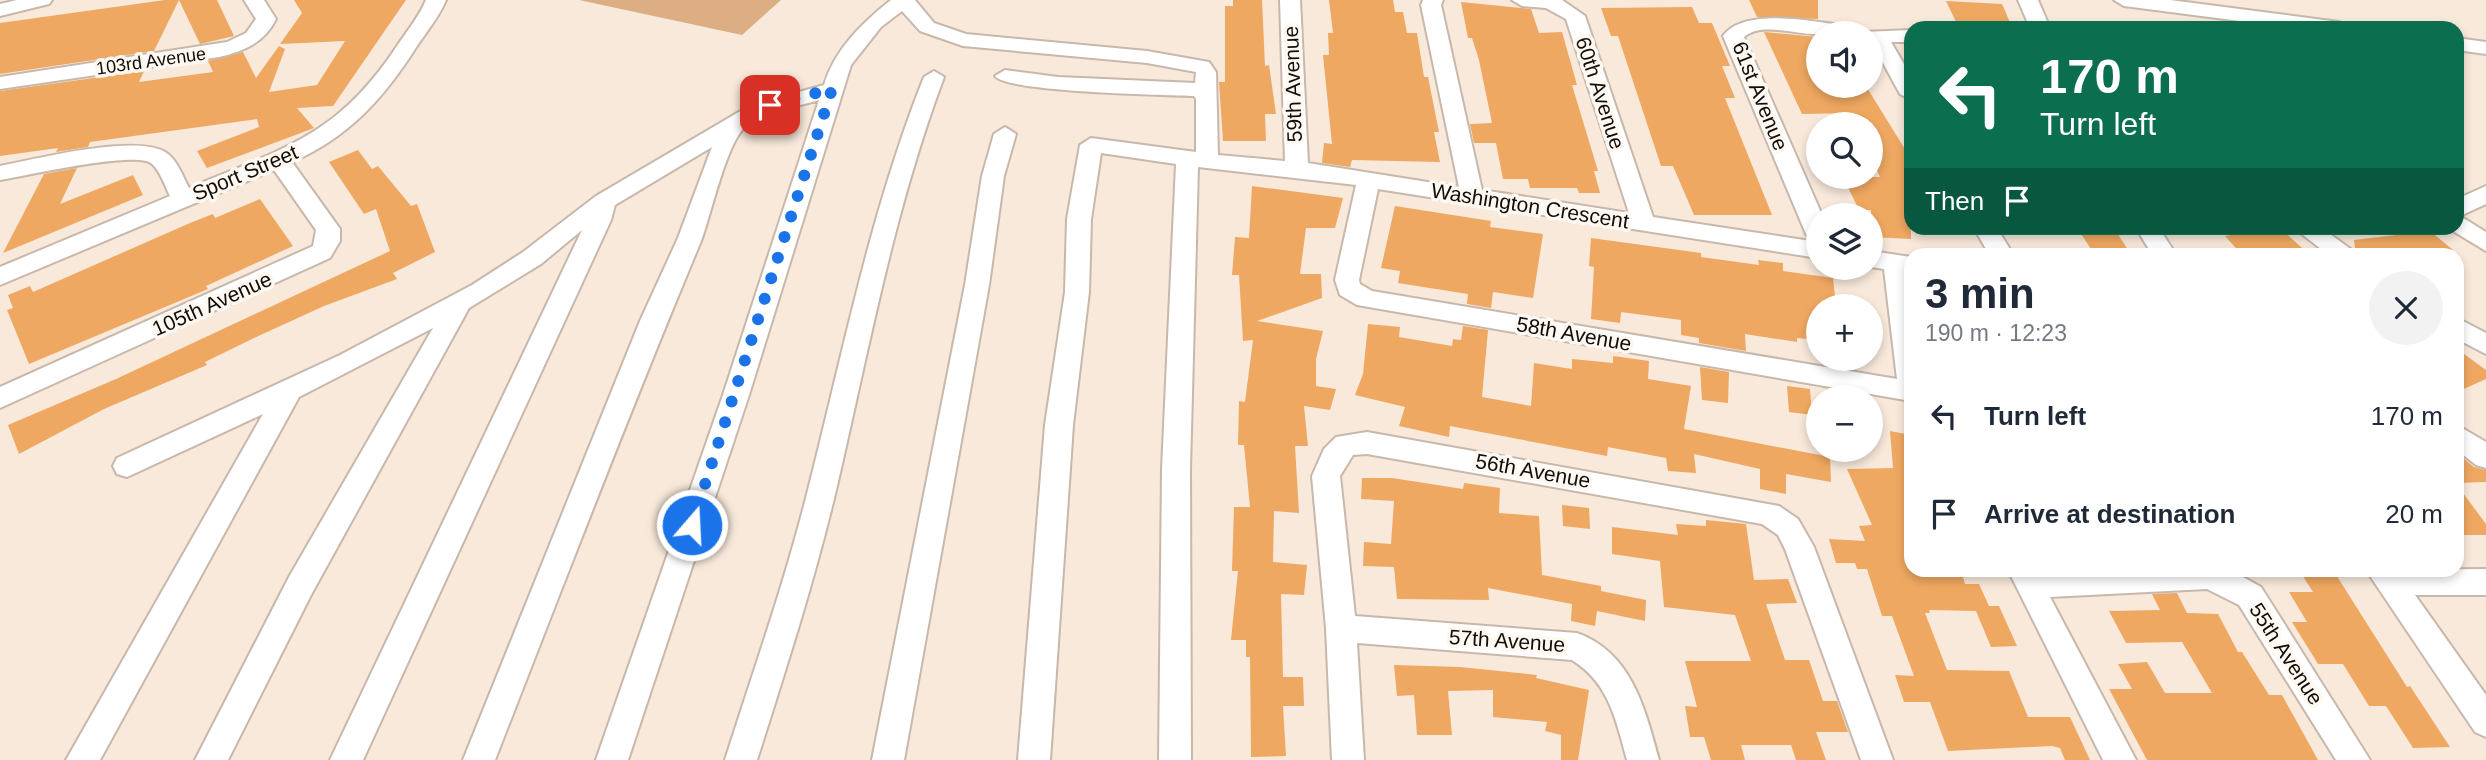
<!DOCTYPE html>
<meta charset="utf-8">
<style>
body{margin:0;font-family:Arial,sans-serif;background:#f2f2f3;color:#1f2937;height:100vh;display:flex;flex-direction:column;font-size:26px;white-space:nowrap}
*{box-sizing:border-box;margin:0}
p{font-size:23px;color:#747a83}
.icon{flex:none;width:38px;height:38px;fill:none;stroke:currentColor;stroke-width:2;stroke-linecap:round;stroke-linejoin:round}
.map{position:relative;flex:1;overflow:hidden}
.drawer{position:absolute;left:1904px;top:248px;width:560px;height:329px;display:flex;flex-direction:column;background:#fff;border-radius:21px;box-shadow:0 4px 10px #0003}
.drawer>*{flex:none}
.banner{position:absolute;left:1904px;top:21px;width:560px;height:214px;border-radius:21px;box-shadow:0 4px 10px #0003;background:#0b6e4f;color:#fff;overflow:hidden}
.controls{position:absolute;left:1806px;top:21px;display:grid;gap:14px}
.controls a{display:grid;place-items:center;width:77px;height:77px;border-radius:50%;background:#fff;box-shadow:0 4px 10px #0003;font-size:35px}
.pin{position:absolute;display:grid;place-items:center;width:60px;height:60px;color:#fff;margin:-30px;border-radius:14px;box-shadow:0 4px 10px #0006}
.me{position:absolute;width:77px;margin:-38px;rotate:19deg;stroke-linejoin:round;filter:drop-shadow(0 0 5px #0008)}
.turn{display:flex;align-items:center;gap:24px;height:147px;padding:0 21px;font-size:32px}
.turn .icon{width:91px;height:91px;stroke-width:2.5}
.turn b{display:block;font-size:49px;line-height:60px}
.then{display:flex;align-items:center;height:66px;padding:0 21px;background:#0003;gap:14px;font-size:26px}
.round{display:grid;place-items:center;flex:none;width:74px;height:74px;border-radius:37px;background:#f2f2f3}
.summary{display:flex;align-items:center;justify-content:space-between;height:119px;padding:0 21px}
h1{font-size:42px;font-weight:600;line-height:52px}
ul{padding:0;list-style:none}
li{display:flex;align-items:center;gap:21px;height:98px;padding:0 21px}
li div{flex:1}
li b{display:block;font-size:26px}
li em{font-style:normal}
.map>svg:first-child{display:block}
.green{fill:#ddae83}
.building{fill:#efa861}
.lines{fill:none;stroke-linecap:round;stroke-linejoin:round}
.street-casing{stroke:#c7b8ab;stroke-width:4}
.street{fill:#fff;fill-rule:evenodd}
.route{stroke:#1a73e8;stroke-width:12;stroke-dasharray:0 21.6}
.labels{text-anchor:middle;stroke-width:7;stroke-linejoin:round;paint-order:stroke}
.far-street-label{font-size:18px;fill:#120d09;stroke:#fef8f2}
.street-label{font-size:21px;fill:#120d09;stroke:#fef8f2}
</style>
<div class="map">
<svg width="2486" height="760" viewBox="0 0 2486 760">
<rect width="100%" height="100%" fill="#f8e9db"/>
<!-- green -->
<polygon class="green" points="579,0 781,0 742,35"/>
<!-- building -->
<g class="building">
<polygon points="165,0 217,0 234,36 200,44 179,0 154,51 0,74 0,23"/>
<polygon points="294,0 406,0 333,106 297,108 314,128 207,168 197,151 259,127 257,119 90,142 88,147 56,152 58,148 0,156 0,91 144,71 139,82 213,72 208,61 243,52 256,78 279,46 285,49 269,92 317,85 345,41 280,44 302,13"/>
<polygon points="1233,0 1262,0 1265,66 1269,65 1276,114 1265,114 1266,141 1223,141 1219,82 1225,82 1225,6 1233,6"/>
<polygon points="1329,0 1393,0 1395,12 1403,12 1407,33 1417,33 1424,77 1428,77 1439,132 1434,132 1440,162 1352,160 1350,167 1322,163 1324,143 1332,144 1323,55 1329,55 1328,33 1333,33"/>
<polygon points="1749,0 1818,0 1818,19 1757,17"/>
<polygon points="1946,1 2002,4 2012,27 1958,26"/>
<polygon points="1461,2 1531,9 1539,33 1562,32 1577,85 1572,85 1598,171 1594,171 1600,193 1579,193 1577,188 1530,188 1528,179 1503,179 1496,143 1474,143 1470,124 1492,123 1479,60 1472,38 1468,38"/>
<polygon points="1692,7 1699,23 1712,23 1730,66 1722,66 1735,98 1725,98 1772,215 1694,215 1673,166 1661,166 1618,36 1611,36 1601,8"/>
<polygon points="1764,32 1818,37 1818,86 1866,86 1911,159 1911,239 1871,237 1871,210 1859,210 1843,177 1880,177 1871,157 1871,124 1857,124 1852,113 1802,114"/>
<polygon points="358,150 372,169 378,166 411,206 417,204 435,252 393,273 397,279 324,306 254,338 205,362 207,365 104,409 19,454 8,425 116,379 390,251 376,209 364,214 329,162"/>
<polygon points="77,168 60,204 133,175 143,195 3,253 44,174"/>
<polygon points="1252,186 1343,198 1335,228 1306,228 1300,274 1321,274 1322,298 1257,321 1323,331 1316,359 1316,386 1336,389 1330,410 1304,406 1308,446 1295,446 1299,513 1274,511 1273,562 1307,565 1304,595 1281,594 1283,677 1303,677 1304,706 1283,706 1286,756 1251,757 1250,657 1246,657 1246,640 1231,640 1238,571 1232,571 1234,507 1250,507 1244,445 1238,445 1239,401 1245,402 1253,340 1243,341 1239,275 1232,275 1235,237 1249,238"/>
<polygon points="260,199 293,246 206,286 208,289 29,364 7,310 13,308 8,295 30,286 33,292 190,223 213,214 215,218"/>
<polygon points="1395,206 1491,221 1490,227 1543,234 1533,298 1493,292 1491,308 1467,304 1468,294 1398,283 1400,271 1381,268"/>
<polygon points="2077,228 2114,228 2130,253 2093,252"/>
<polygon points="2270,228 2280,228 2311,256 2243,256 2225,236"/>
<polygon points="2430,231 2453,250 2362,256 2355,249 2354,240"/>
<polygon points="1591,238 1701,253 1701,257 1759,265 1758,260 1783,263 1783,271 1833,278 1836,306 1818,306 1818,340 1797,338 1797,342 1745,334 1746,351 1699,343 1699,338 1681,335 1681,320 1621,312 1620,323 1591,319 1594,267 1589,266"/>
<polygon points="1368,324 1400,327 1399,337 1452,346 1453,339 1461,340 1463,326 1488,330 1482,397 1531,406 1534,363 1572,369 1572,359 1613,363 1613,356 1649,361 1648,379 1691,386 1684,429 1830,457 1831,482 1786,474 1786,494 1760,489 1760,469 1694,454 1696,473 1668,471 1666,458 1608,447 1607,456 1450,426 1449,437 1399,426 1405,407 1355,395 1363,374"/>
<polygon points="2457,349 2486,370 2486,379 2457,392"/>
<polygon points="1700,367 1729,372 1728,403 1702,400"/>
<polygon points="1787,386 1810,389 1812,415 1789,412"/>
<polygon points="1890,431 1911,435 1911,570 1961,570 1965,584 1979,584 1989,606 1999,606 2017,646 1991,647 1976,611 1929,610 1930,613 1925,613 1947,670 2009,671 2028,717 2070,717 2090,760 2065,760 2060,748 2052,746 1948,751 1930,702 1904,702 1895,675 1914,676 1892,616 1882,616 1867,569 1857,569 1855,563 1836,563 1829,539 1865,541 1859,526 1872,525 1847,469 1893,468"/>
<polygon points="2457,453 2474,467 2486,470 2486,482 2457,483"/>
<polygon points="1362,478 1392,478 1463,489 1464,483 1500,488 1499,513 1539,516 1542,575 1601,586 1601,591 1646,600 1645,621 1597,611 1595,626 1571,621 1572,604 1488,588 1489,600 1397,599 1394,567 1363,566 1364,542 1391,544 1394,501 1361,499"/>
<polygon points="2457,485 2486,524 2486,535 2457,535"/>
<polygon points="1562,505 1589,508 1590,529 1563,526"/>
<polygon points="1706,520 1746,524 1754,580 1788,579 1797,603 1766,604 1785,660 1809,660 1823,701 1837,701 1848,732 1816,732 1826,760 1796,760 1791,745 1741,745 1745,760 1711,760 1704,737 1690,737 1685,706 1697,707 1685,661 1751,661 1735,615 1664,607 1660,561 1612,554 1612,527 1678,535 1676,524 1706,526"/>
<polygon points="2299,570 2333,570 2407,687 2410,686 2450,747 2413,748 2386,706 2369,706 2343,664 2318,664 2292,622 2307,622 2289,592 2313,592"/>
<polygon points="2177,593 2187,613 2218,614 2238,652 2242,652 2269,695 2282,695 2318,760 2147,760 2109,689 2132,689 2118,664 2147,662 2165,693 2212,693 2182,642 2126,643 2109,611 2160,610 2152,594"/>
<polygon points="1394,665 1460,667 1537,675 1536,678 1589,690 1578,760 1561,760 1561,735 1545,731 1547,722 1493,717 1493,690 1448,691 1452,735 1417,735 1414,695 1397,696"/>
</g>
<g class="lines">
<defs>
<g id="street">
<polygon points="17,0 52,0 49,4 0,16 0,4"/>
<path d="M 244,0 L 264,0 L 276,19 C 264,43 244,51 219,57 L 0,89 L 0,77 L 227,42 L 246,33 L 256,19 Z"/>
<path d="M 426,0 L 446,0 C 439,17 427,31 417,46 C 384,98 349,137 292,162 L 340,229 L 340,241 L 330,258 L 0,408 L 0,387 L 313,246 L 316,230 L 274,170 L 0,285 L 0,267 L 170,196 C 165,186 160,170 151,163 C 133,151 25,176 0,180 L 0,166 C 37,159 134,134 165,152 C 177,159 183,177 189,188 C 284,148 337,137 397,46 C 407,31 419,17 426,0 Z"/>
<path d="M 891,0 L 915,0 L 934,23 L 966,34 L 1147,51 L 1209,62 L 1216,72 L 1218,155 L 1285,161 L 1280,0 L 1300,0 L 1308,163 L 1459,187 L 1421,5 L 1423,0 L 1443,0 L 1441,5 L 1482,190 L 1629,213 L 1566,19 L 1546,8 L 1522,6 L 1512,0 L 1562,0 L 1585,16 L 1653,217 L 1817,242 L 1810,240 L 1806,234 L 1723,36 C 1745,5 1821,23 1854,27 L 1863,32 L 1911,30 L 1911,42 L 1891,42 L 1911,76 L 1911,100 L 1900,94 L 1871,41 L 1871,33 C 1853,33 1832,34 1815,34 C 1794,34 1761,22 1744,37 L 1822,215 L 1818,215 L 1818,258 L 1378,189 L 1359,280 L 1360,284 L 1372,291 L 1897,379 L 1884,269 L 1871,267 L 1871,251 L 1911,257 L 1911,273 L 1908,273 L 1911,401 L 1357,305 L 1340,295 L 1335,280 L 1356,185 L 1198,167 L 1190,469 L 1191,760 L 1159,760 L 1162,469 L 1176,164 L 1101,153 L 1091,219 L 1089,292 L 1073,425 L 1050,760 L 1018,760 L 1045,425 L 1065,292 L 1067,219 L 1080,145 L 1091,138 L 1196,152 L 1196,99 L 1194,96 C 1166,95 1005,92 995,76 L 1005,70 L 1058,77 L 1195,83 L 1196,72 L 1147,63 L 963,46 L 920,31 L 902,11 L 881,27 L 851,65 L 749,395 L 628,760 L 596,760 L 723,395 L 819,100 C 796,107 764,111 745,127 C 726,144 711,215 701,241 C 629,413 563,586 495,760 L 463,760 L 640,321 L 678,238 L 712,147 L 615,205 L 611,220 L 363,760 L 330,760 L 582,230 L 541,264 L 469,308 L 311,595 L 228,760 L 195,760 L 289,577 L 433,328 L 299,397 L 100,760 L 66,760 L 263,414 L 127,477 L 117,474 L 113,466 L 117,458 L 340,355 L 472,285 L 523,252 L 596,196 L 749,106 L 824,85 C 835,49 862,23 891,0 Z"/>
<polygon points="2018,0 2038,0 2050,28 2030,28"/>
<polygon points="2114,0 2170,0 2339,22 2349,28 2293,28 2124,6"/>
<polygon points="2457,38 2486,42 2486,54 2457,50"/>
<path d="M 934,71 L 944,77 C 894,210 869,348 837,486 C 815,579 786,669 757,760 L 725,760 C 754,669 786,579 809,486 C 844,348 871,210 924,77 Z"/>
<polygon points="1005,127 1016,134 1004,176 989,285 904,760 872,760 965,285 982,176 994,134"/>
<polygon points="2486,186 2486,204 2460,216 2486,232 2486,251 2448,228 2457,228 2457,199"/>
<polygon points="1974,228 1997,228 2014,256 1990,256"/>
<polygon points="2136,228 2159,228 2177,256 2153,256"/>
<polygon points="2294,228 2322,228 2360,256 2330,256"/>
<polygon points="2457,318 2486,333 2486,354 2457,339"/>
<polygon points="2457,425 2486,442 2486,468 2476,465 2457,450"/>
<path d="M 1367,432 L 1779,506 L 1798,519 L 1814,547 L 1893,760 L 1861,760 L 1785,549 L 1778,535 L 1762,524 L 1367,454 L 1353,455 L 1340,476 L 1355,616 L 1577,633 C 1632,653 1645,709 1659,760 L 1627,760 C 1616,720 1609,683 1572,660 L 1357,643 L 1364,760 L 1332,760 L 1326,628 L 1312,476 L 1324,449 L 1336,437 Z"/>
<polygon points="2486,569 2486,595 2415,595 2486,695 2486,737 2475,732 2366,570"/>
<polygon points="2008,570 2234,572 2261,587 2370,760 2336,760 2239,605 2207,589 2050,597 2136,760 2103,760"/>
</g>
</defs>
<!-- street casing -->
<use href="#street" class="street-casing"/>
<!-- street -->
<use href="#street" class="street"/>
</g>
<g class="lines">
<!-- route -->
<polyline class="route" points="692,525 832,89 770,105"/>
</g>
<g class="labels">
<!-- far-street labels -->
<g class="far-street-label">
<text transform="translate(151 61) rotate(-8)" y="6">103rd Avenue</text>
</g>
<!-- street labels -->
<g class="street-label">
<text transform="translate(1293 84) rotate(-92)" y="7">59th Avenue</text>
<text transform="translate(1600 93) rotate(72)" y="7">60th Avenue</text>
<text transform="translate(1760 96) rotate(68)" y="7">61st Avenue</text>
<text transform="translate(245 173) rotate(-23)" y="7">Sport Street</text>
<text transform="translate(1530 206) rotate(9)" y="7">Washington Crescent</text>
<text transform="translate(212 304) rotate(-24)" y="7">105th Avenue</text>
<text transform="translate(1574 334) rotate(10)" y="7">58th Avenue</text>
<text transform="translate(1533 471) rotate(10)" y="7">56th Avenue</text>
<text transform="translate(1507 641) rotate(4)" y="7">57th Avenue</text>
<text transform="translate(2286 654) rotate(57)" y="7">55th Avenue</text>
</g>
</g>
</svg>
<div class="controls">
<a><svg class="icon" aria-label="sound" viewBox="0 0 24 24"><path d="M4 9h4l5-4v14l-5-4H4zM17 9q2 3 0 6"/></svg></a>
<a><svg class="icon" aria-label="search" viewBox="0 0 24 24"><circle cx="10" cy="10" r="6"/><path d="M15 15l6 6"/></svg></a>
<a><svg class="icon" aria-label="layers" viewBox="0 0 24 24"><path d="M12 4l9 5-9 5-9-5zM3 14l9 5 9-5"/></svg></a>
<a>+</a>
<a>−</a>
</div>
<div class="pin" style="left:770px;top:105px;background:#d93025"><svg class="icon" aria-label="arrive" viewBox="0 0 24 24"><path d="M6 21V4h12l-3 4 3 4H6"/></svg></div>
<svg class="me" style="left:692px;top:525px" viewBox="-20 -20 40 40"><circle r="17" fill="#1a73e8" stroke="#fff" stroke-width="3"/><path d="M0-11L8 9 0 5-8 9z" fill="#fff"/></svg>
<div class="banner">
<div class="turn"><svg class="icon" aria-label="left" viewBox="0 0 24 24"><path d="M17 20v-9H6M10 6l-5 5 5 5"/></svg><div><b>170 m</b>Turn left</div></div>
<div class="then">Then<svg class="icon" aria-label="arrive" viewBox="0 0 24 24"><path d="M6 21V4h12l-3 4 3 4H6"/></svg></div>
</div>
<section class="drawer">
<div class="summary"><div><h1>3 min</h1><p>190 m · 12:23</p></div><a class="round"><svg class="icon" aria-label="close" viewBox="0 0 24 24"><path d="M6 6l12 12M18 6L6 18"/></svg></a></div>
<ul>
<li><svg class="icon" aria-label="left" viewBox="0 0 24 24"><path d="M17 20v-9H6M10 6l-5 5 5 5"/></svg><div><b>Turn left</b></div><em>170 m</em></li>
<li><svg class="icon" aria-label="arrive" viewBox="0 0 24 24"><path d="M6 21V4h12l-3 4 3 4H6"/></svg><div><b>Arrive at destination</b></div><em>20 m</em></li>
</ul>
</section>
</div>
